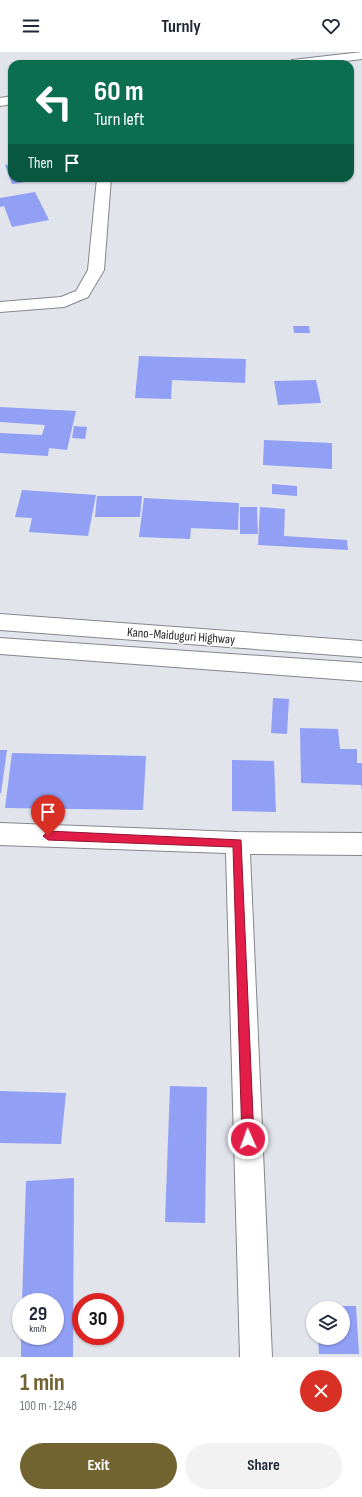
<!DOCTYPE html>
<meta charset="utf-8">
<style>
body{margin:0;font-family:"Sofia Sans Condensed",sans-serif;background:#f2f2f3;color:#1f2937;height:100vh;display:flex;flex-direction:column;font-size:15px;white-space:nowrap}
*{box-sizing:border-box;margin:0}
p{font-size:13px;color:#747a83}
.icon{flex:none;width:22px;height:22px;fill:none;stroke:currentColor;stroke-width:2;stroke-linecap:round;stroke-linejoin:round}
.map{position:relative;height:1305px;overflow:hidden}
.drawer{display:flex;flex-direction:column;background:#fff;flex:1}
.drawer>*{flex:none}
.banner{position:absolute;left:8px;top:8px;width:346px;height:122px;border-radius:12px;box-shadow:0 1px 3px #0004;background:#0b6e4f;color:#fff;overflow:hidden}
.controls{position:absolute;left:306px;top:1249px;display:grid;gap:8px}
.controls a{display:grid;place-items:center;width:44px;height:44px;border-radius:50%;background:#fff;box-shadow:0 1px 3px #0004;font-size:20px}
.speed{position:absolute;left:12px;top:1241px;display:flex;gap:8px;font-size:20px;font-weight:700;text-align:center}
.speed>*{display:grid;place-content:center;width:52px;height:52px;border-radius:50%;background:#fff;box-shadow:0 1px 3px #0004;line-height:1}
.speed small{font-size:10px;font-weight:400}
.speed .limit{border:6px solid #d22;background:#fff;color:#111}
.pin{position:absolute;display:grid;place-items:center;width:34px;height:34px;color:#fff;margin:-41px -17px;border-radius:50% 50% 50% 0;rotate:-45deg;box-shadow:0 0 4px #0007}
.pin .icon{rotate:45deg}
.me{position:absolute;width:44px;margin:-22px;rotate:358deg;stroke-linejoin:round;filter:drop-shadow(0 0 3px #0008)}
.turn{display:flex;align-items:center;gap:14px;height:84px;padding:0 20px;font-size:18px}
.turn .icon{width:52px;height:52px;stroke-width:2.5}
.turn b{display:block;font-size:28px;line-height:34px}
.then{display:flex;align-items:center;height:38px;padding:0 20px;background:#0003;gap:8px;font-size:15px}
.round{display:grid;place-items:center;flex:none;width:42px;height:42px;border-radius:21px;background:#f2f2f3}
.summary{display:flex;align-items:center;justify-content:space-between;height:68px;padding:0 20px}
h1{font-size:24px;font-weight:700;line-height:30px;color:#716431}
.cta{display:flex;gap:8px;margin-top:auto;padding:8px 20px}
.cta a{flex:1;height:46px;border-radius:24px;background:#716431;color:#fff;font-size:16px;font-weight:700;line-height:46px;text-align:center}
.cta a+a{background:#f2f2f3;color:#1f2937}
header{display:flex;justify-content:space-between;align-items:center;height:52px;padding:0 20px;background:#fff;font-size:18px;font-weight:700}
.map>svg:first-child{display:block}
.building{fill:#919ff4}
.lines{fill:none;stroke-linecap:round;stroke-linejoin:round}
.minor-casing{stroke:#84868d;stroke-width:2}
.trunk-casing{stroke:#84868d;stroke-width:2}
.minor{fill:#fff;fill-rule:evenodd}
.trunk{fill:#fff;fill-rule:evenodd}
.route{fill:#e11d48;stroke:#92132f}
.labels{text-anchor:middle;stroke-width:3.5;stroke-linejoin:round;paint-order:stroke}
.street-label{font-size:13px;fill:#252629;stroke:#fff}
</style>
<header><svg class="icon" aria-label="menu" viewBox="0 0 24 24"><path d="M4 6h16M4 12h16M4 18h16"/></svg>Turnly<svg class="icon" aria-label="heart" viewBox="0 0 24 24"><path d="M12 20l-8-8c-3-5 5-10 8-4 3-6 11-1 8 4z"/></svg></header>
<div class="map">
<svg width="362" height="1305" viewBox="0 0 362 1305">
<rect width="100%" height="100%" fill="#e2e4ec"/>
<!-- building -->
<g class="building">
<polygon points="12,112 12,126 46,127 12,132 5,113"/>
<polygon points="35,140 49,168 12,175 4,154 0,155 0,146"/>
<polygon points="293,274 309,274 310,281 294,281"/>
<polygon points="139,304 246,307 245,331 172,328 171,347 135,346"/>
<polygon points="316,328 321,351 278,353 274,329"/>
<polygon points="0,355 76,359 67,398 49,396 48,404 0,401 0,381 42,383 45,373 0,370"/>
<polygon points="74,374 87,375 85,387 72,386"/>
<polygon points="264,388 332,391 332,417 263,413"/>
<polygon points="272,432 297,434 297,444 272,442"/>
<polygon points="22,438 96,443 88,484 29,480 32,466 15,465"/>
<polygon points="97,444 142,444 140,465 95,465"/>
<polygon points="144,446 239,451 238,478 191,476 190,487 139,485"/>
<polygon points="240,455 257,455 258,482 240,482"/>
<polygon points="260,455 285,457 284,484 347,488 348,498 258,493"/>
<polygon points="273,646 289,647 287,682 271,681"/>
<polygon points="300,676 338,677 340,697 357,697 357,711 362,711 362,738 361,733 301,731"/>
<polygon points="0,698 7,698 1,741 0,741"/>
<polygon points="12,701 146,704 143,758 5,756"/>
<polygon points="232,708 274,709 276,760 232,759"/>
<polygon points="170,1034 207,1035 205,1171 165,1170"/>
<polygon points="0,1039 66,1041 61,1092 0,1091"/>
<polygon points="74,1126 73,1305 21,1305 21,1284 55,1284 55,1250 22,1250 26,1129"/>
<polygon points="317,1254 356,1254 359,1302 319,1302 318,1286 343,1286 343,1256 317,1256"/>
</g>
<g class="lines">
<defs>
<g id="minor">
<polygon points="362,0 362,7 321,12 286,12 292,8"/>
<polygon points="12,44 12,52 0,54 0,46"/>
<polygon points="97,126 111,126 104,218 88,245 64,255 0,260 0,250 61,245 76,239 88,218"/>
<polygon points="0,771 238,780 362,781 362,803 250,802 272,1305 240,1305 226,801 0,793"/>
</g>
<g id="trunk">
<polygon points="0,562 362,589 362,605 0,578"/>
<polygon points="0,586 362,611 362,629 0,602"/>
</g>
</defs>
<!-- minor casing -->
<use href="#minor" class="minor-casing"/>
<!-- trunk casing -->
<use href="#trunk" class="trunk-casing"/>
<!-- minor -->
<use href="#minor" class="minor"/>
<!-- trunk -->
<use href="#trunk" class="trunk"/>
</g>
<!-- route -->
<polygon class="route" points="48,779 241,788 254,1087 252,1091 248,1093 244,1091 242,1087 233,795 48,788 43,784"/>
<g class="labels">
<!-- street labels -->
<g class="street-label">
<text transform="translate(181 583) rotate(4)" y="5">Kano-Maiduguri Highway</text>
</g>
</g>
</svg>
<div class="controls">
<a><svg class="icon" aria-label="layers" viewBox="0 0 24 24"><path d="M12 4l9 5-9 5-9-5zM3 14l9 5 9-5"/></svg></a>
</div>
<div class="speed"><div>29<small>km/h</small></div><div class="limit">30</div></div>
<div class="pin" style="left:48px;top:784px;background:#d93025"><svg class="icon" aria-label="arrive" viewBox="0 0 24 24"><path d="M6 21V4h12l-3 4 3 4H6"/></svg></div>
<svg class="me" style="left:248px;top:1087px" viewBox="-20 -20 40 40"><circle r="17" fill="#e11d48" stroke="#fff" stroke-width="3"/><path d="M0-11L8 9 0 5-8 9z" fill="#fff"/></svg>
<div class="banner">
<div class="turn"><svg class="icon" aria-label="left" viewBox="0 0 24 24"><path d="M17 20v-9H6M10 6l-5 5 5 5"/></svg><div><b>60 m</b>Turn left</div></div>
<div class="then">Then<svg class="icon" aria-label="arrive" viewBox="0 0 24 24"><path d="M6 21V4h12l-3 4 3 4H6"/></svg></div>
</div>
</div>
<section class="drawer">
<div class="summary"><div><h1>1 min</h1><p>100 m · 12:48</p></div><a class="round" style="background:#d93025;color:#fff"><svg class="icon" aria-label="close" viewBox="0 0 24 24"><path d="M6 6l12 12M18 6L6 18"/></svg></a></div>
<div class="cta"><a>Exit</a><a>Share</a></div>
</section>
